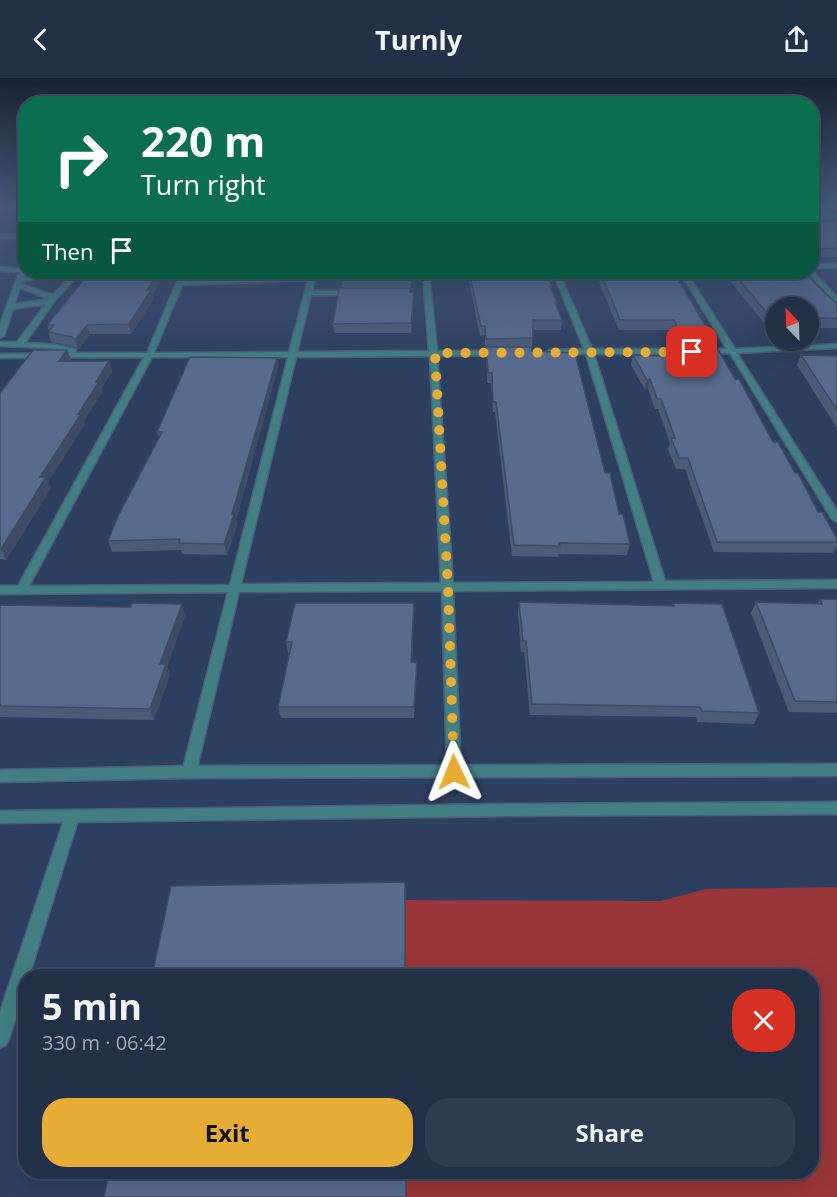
<!DOCTYPE html>
<meta charset="utf-8">
<style>
body{margin:0;font-family:"Open Sans",sans-serif;background:#2e3c52;color:#f1f3f6;height:100vh;display:flex;flex-direction:column;font-size:22px;white-space:nowrap}
*{box-sizing:border-box;margin:0}
p{font-size:20px;color:#a2a9b4}
.icon{flex:none;width:33px;height:33px;fill:none;stroke:currentColor;stroke-width:2;stroke-linecap:round;stroke-linejoin:round}
.map{position:relative;flex:1;overflow:hidden}
.details{position:absolute;left:18px;top:891px;width:801px;height:210px;display:flex;flex-direction:column;background:#223048;border-radius:24px;box-shadow:0 6px 24px #0002,0 0 0 2px #3f4b60}
.details>*{flex:none}
.hud{position:absolute;left:18px;top:18px;width:801px;height:183px;border-radius:24px;box-shadow:0 6px 24px #0002,0 0 0 2px #3f4b60;background:#0b6e4f;color:#fff;overflow:hidden}
.needle{width:39px;rotate:337deg}
.tools{position:absolute;left:765px;top:219px;display:grid;gap:12px}
.tools a{display:grid;place-items:center;width:54px;height:54px;border-radius:50%;background:#223048;box-shadow:0 6px 24px #0002,0 0 0 2px #3f4b60;font-size:30px}
.pin{position:absolute;display:grid;place-items:center;width:51px;height:51px;color:#fff;margin:-26px;border-radius:12px;box-shadow:0 3px 9px #0006}
.me{position:absolute;width:66px;margin:-33px;rotate:358deg;stroke-linejoin:round;filter:drop-shadow(0 0 4px #0008)}
.turn{display:flex;align-items:center;gap:21px;height:126px;padding:0 24px;font-size:27px}
.turn .icon{width:78px;height:78px;stroke-width:2.5}
.turn b{display:block;font-size:42px;line-height:51px}
.then{display:flex;align-items:center;height:57px;padding:0 24px;background:#0003;gap:12px;font-size:22px}
.round{display:grid;place-items:center;flex:none;width:63px;height:63px;border-radius:24px;background:#2e3c52}
.head{display:flex;align-items:center;justify-content:space-between;height:102px;padding:0 24px}
h1{font-size:36px;font-weight:700;line-height:45px}
.primary-button{display:flex;gap:12px;margin-top:auto;padding:12px 24px}
.primary-button a{flex:1;height:69px;border-radius:24px;background:#e5ad35;color:#111;font-size:24px;font-weight:700;line-height:69px;text-align:center}
.primary-button a+a{background:#2e3c52;color:#f1f3f6}
header{display:flex;justify-content:space-between;align-items:center;height:78px;padding:0 24px;background:#223048;font-size:27px;font-weight:700}
.map>svg:first-child{display:block}
.green{fill:#983639}
.lines{fill:none;stroke-linecap:round;stroke-linejoin:round}
.minor-casing{stroke:#4d5e7b;stroke-width:3}
.tertiary-casing{stroke:#4d5e7b;stroke-width:3}
.minor{fill:#417f83;fill-rule:evenodd}
.tertiary{fill:#417f83;fill-rule:evenodd}
.wall{fill:#4b5c79}
.shaded-wall{fill:#3d4b63}
.building{fill:#576b8d;stroke:#3d4b63;stroke-width:1.5}
.route{stroke:#e5ad35;stroke-width:10;stroke-dasharray:0 18}
</style>
<header><svg class="icon" aria-label="back" viewBox="0 0 24 24"><path d="M15 5l-7 7 7 7"/></svg>Turnly<svg class="icon" aria-label="share" viewBox="0 0 24 24"><path d="M12 15V3M7 8l5-5 5 5M5 13v7h14v-7"/></svg></header>
<div class="map">
<svg width="837" height="1119" viewBox="0 0 837 1119">
<rect width="100%" height="100%" fill="#2e4060"/>
<!-- green -->
<polygon class="green" points="837,809 837,1119 120,1119 125,1094 812,1094 812,898 165,898 180,826 405,822 661,823 706,811"/>
<g class="lines">
<defs>
<g id="minor">
<rect x="812" y="186" width="25" height="4"/>
<path d="M 0,189 L 26,191 L 26,194 L 31,194 L 30,195 L 25,196 L 23,200 L 52,194 L 61,194 L 60,195 L 22,204 L 21,206 L 53,217 L 75,194 L 81,194 L 56,221 L 25,265 L 50,266 L 75,271 L 76,273 L 72,275 L 147,275 L 181,194 L 187,194 L 184,203 L 309,198 L 310,194 L 316,194 L 312,213 L 354,213 L 357,215 L 354,217 L 311,217 L 297,274 L 429,273 L 423,194 L 429,194 L 437,273 L 500,273 L 504,275 L 500,277 L 437,278 L 453,505 L 654,504 L 586,276 L 550,276 L 546,274 L 550,272 L 584,271 L 553,194 L 559,194 L 592,271 L 727,271 L 680,194 L 686,194 L 735,271 L 837,266 L 837,270 L 737,275 L 837,433 L 837,444 L 832,441 L 730,275 L 594,276 L 665,503 L 837,502 L 837,510 L 453,513 L 461,694 L 459,698 L 454,700 L 449,698 L 447,694 L 442,513 L 239,514 L 196,694 L 194,698 L 189,700 L 184,698 L 182,694 L 228,514 L 0,516 L 0,508 L 18,508 L 144,279 L 0,280 L 0,276 L 72,275 L 50,270 L 0,268 L 0,264 L 17,264 L 46,226 L 13,231 L 4,258 L 0,260 L 0,247 L 19,194 L 0,193 ZM 308,202 L 289,274 L 154,275 L 182,207 ZM 20,210 L 50,221 L 14,226 ZM 430,278 L 441,505 L 241,506 L 296,279 ZM 152,279 L 288,279 L 230,507 L 29,508 Z"/>
<polygon points="812,193 837,219 837,225 807,194"/>
<polygon points="72,733 77,734 79,739 29,898 26,898 26,909 9,961 6,967 0,970 0,934 65,739 67,734"/>
</g>
<g id="tertiary">
<polygon points="812,134 837,136 837,140 812,138"/>
<polygon points="0,156 26,157 26,161 0,160"/>
<polygon points="837,686 837,698 189,700 0,704 0,692 189,688"/>
<polygon points="837,724 837,736 506,738 0,745 0,733 506,726"/>
</g>
</defs>
<!-- minor casing -->
<use href="#minor" class="minor-casing"/>
<!-- tertiary casing -->
<use href="#tertiary" class="tertiary-casing"/>
<!-- minor -->
<use href="#minor" class="minor"/>
<!-- tertiary -->
<use href="#tertiary" class="tertiary"/>
</g>
<!-- wall -->
<g class="wall">
<polygon points="812,144 837,144 837,179 812,180"/>
<polygon points="339,194 412,194 410,214 414,223 411,255 334,255 333,246 342,210 342,203 340,203"/>
<polygon points="469,194 552,208 552,212 557,224 557,229 562,242 561,252 533,252 532,269 532,273 605,395 630,466 627,477 558,476 558,479 512,478 495,334 493,334 491,305 487,305 486,279 486,270 485,270 485,257 480,258 469,203"/>
<polygon points="596,194 674,194 712,259 709,268 735,301 773,364 795,395 818,434 837,461 837,467 833,475 714,474 685,391 676,391 668,371 670,365 658,331 655,331 648,311 645,312 631,287 633,277 683,279 683,278 685,269 679,269 672,252 619,252 599,204 600,201"/>
<polygon points="729,194 805,194 814,204 837,226 837,250 808,250 808,230 776,230 776,250 768,250 727,199"/>
<polygon points="152,217 153,222 131,256 90,256 78,272 75,269 51,264 48,254 49,253 47,247"/>
<polygon points="67,272 71,282 70,283 109,283 112,293 101,311 102,314 84,343 85,346 48,404 51,410 6,482 0,481 0,315"/>
<polygon points="801,277 837,278 837,350 797,287"/>
<polygon points="277,280 278,290 236,442 237,447 227,477 182,476 181,472 112,474 108,463 159,360 157,354"/>
<polygon points="820,521 837,521 837,635 789,634 751,535 756,524 818,526"/>
<polygon points="519,524 673,528 674,525 759,635 754,646 697,644 696,639 530,637 524,574 521,574 518,535"/>
<polygon points="414,525 412,584 417,584 414,640 281,640 278,629 289,575 288,575 286,564"/>
<polygon points="0,527 185,537 167,589 170,597 154,642 0,639"/>
</g>
<!-- shaded-wall -->
<g class="shaded-wall">
<polygon points="159,194 167,194 152,217 153,222 131,256 129,246 147,212"/>
<polygon points="414,214 414,223 411,255 411,245"/>
<polygon points="87,247 90,256 78,272 75,262"/>
<polygon points="67,272 71,282 62,293 59,283"/>
<polygon points="277,280 278,290 236,442 237,447 227,477 224,466"/>
<polygon points="109,283 112,293 101,311 102,314 84,343 85,346 48,404 51,410 6,482 1,471 40,399"/>
<polygon points="650,301 648,311 645,312 647,302"/>
<polygon points="182,526 185,537 167,589 170,597 154,642 150,631 160,586"/>
</g>
<!-- building -->
<g class="building">
<polygon points="812,144 837,144 837,170 812,171"/>
<polygon points="90,194 159,194 147,212 151,212 129,246 87,247 75,262 72,259 48,254 54,247 47,247"/>
<polygon points="339,194 412,194 411,202 342,202 344,194"/>
<polygon points="469,194 546,194 552,208 550,208 557,224 555,224 562,242 533,242 533,260 486,261 485,248 481,248"/>
<polygon points="602,194 674,194 712,259 682,259 674,242 620,242 601,195 603,195"/>
<polygon points="733,194 805,194 814,204 837,226 837,240 808,240 808,230 776,230 776,240 771,240"/>
<polygon points="339,210 410,210 410,214 414,214 411,245 333,246"/>
<polygon points="685,268 716,268 735,301 739,301 773,364 778,364 795,395 798,395 818,434 822,434 837,461 837,464 717,464 688,380 679,380 671,360 675,360 661,321 657,321 650,301 647,302 633,277 690,279"/>
<polygon points="486,269 532,269 532,273 575,275 605,395 610,395 619,436 623,436 630,466 559,465 560,468 514,467 496,324 493,324 492,295 488,295"/>
<polygon points="33,272 67,272 59,283 109,283 96,304 99,304 78,336 81,336 40,399 46,399 1,471 0,471 0,315"/>
<polygon points="801,277 837,278 837,332"/>
<polygon points="190,279 277,280 232,436 234,436 224,466 179,465 180,461 108,463 118,438 162,354 157,354"/>
<polygon points="820,521 837,521 837,624 795,623 756,524 822,526"/>
<polygon points="519,524 674,528 674,525 722,526 759,635 702,633 700,629 532,626 526,563 523,563"/>
<polygon points="132,525 182,526 160,586 166,586 150,631 0,628 0,527 131,529"/>
<polygon points="295,525 414,525 411,584 417,584 414,629 278,629 292,564 286,564"/>
<polygon points="405,804 405,898 152,898 171,808"/>
<polygon points="109,1094 406,1094 406,1119 104,1119"/>
</g>
<!-- sky -->
<linearGradient id="sky" x2="0" y2="1"><stop stop-color="#192335"/><stop offset="0.45" stop-color="#46597a"/><stop offset="1" stop-color="#46597a" stop-opacity="0"/></linearGradient>
<rect width="837" height="285" fill="url(#sky)"/>
<g class="lines">
<!-- route -->
<polyline class="route" points="454,694 448,509 435,275 692,274"/>
</g>
</svg>
<div class="tools">
<a><svg class="needle" viewBox="-14 -14 28 28"><path d="M0-13l5 13h-10z" fill="#e53935"/><path d="M0 13l5-13h-10z" fill="#a2a9b4"/></svg></a>
</div>
<div class="pin" style="left:692px;top:274px;background:#d93025"><svg class="icon" aria-label="arrive" viewBox="0 0 24 24"><path d="M6 21V4h12l-3 4 3 4H6"/></svg></div>
<svg class="me" style="left:454px;top:694px" viewBox="-20 -20 40 40"><path d="M0-17L14 15 0 8-14 15z" fill="#e5ad35" stroke="#fff" stroke-width="4"/></svg>
<div class="hud">
<div class="turn"><svg class="icon" aria-label="right" viewBox="0 0 24 24"><path d="M7 20v-9h11M14 6l5 5-5 5"/></svg><div><b>220 m</b>Turn right</div></div>
<div class="then">Then<svg class="icon" aria-label="arrive" viewBox="0 0 24 24"><path d="M6 21V4h12l-3 4 3 4H6"/></svg></div>
</div>
<section class="details">
<div class="head"><div><h1>5 min</h1><p>330 m · 06:42</p></div><a class="round" style="background:#d93025;color:#fff"><svg class="icon" aria-label="close" viewBox="0 0 24 24"><path d="M6 6l12 12M18 6L6 18"/></svg></a></div>
<div class="primary-button"><a>Exit</a><a>Share</a></div>
</section>
</div>
